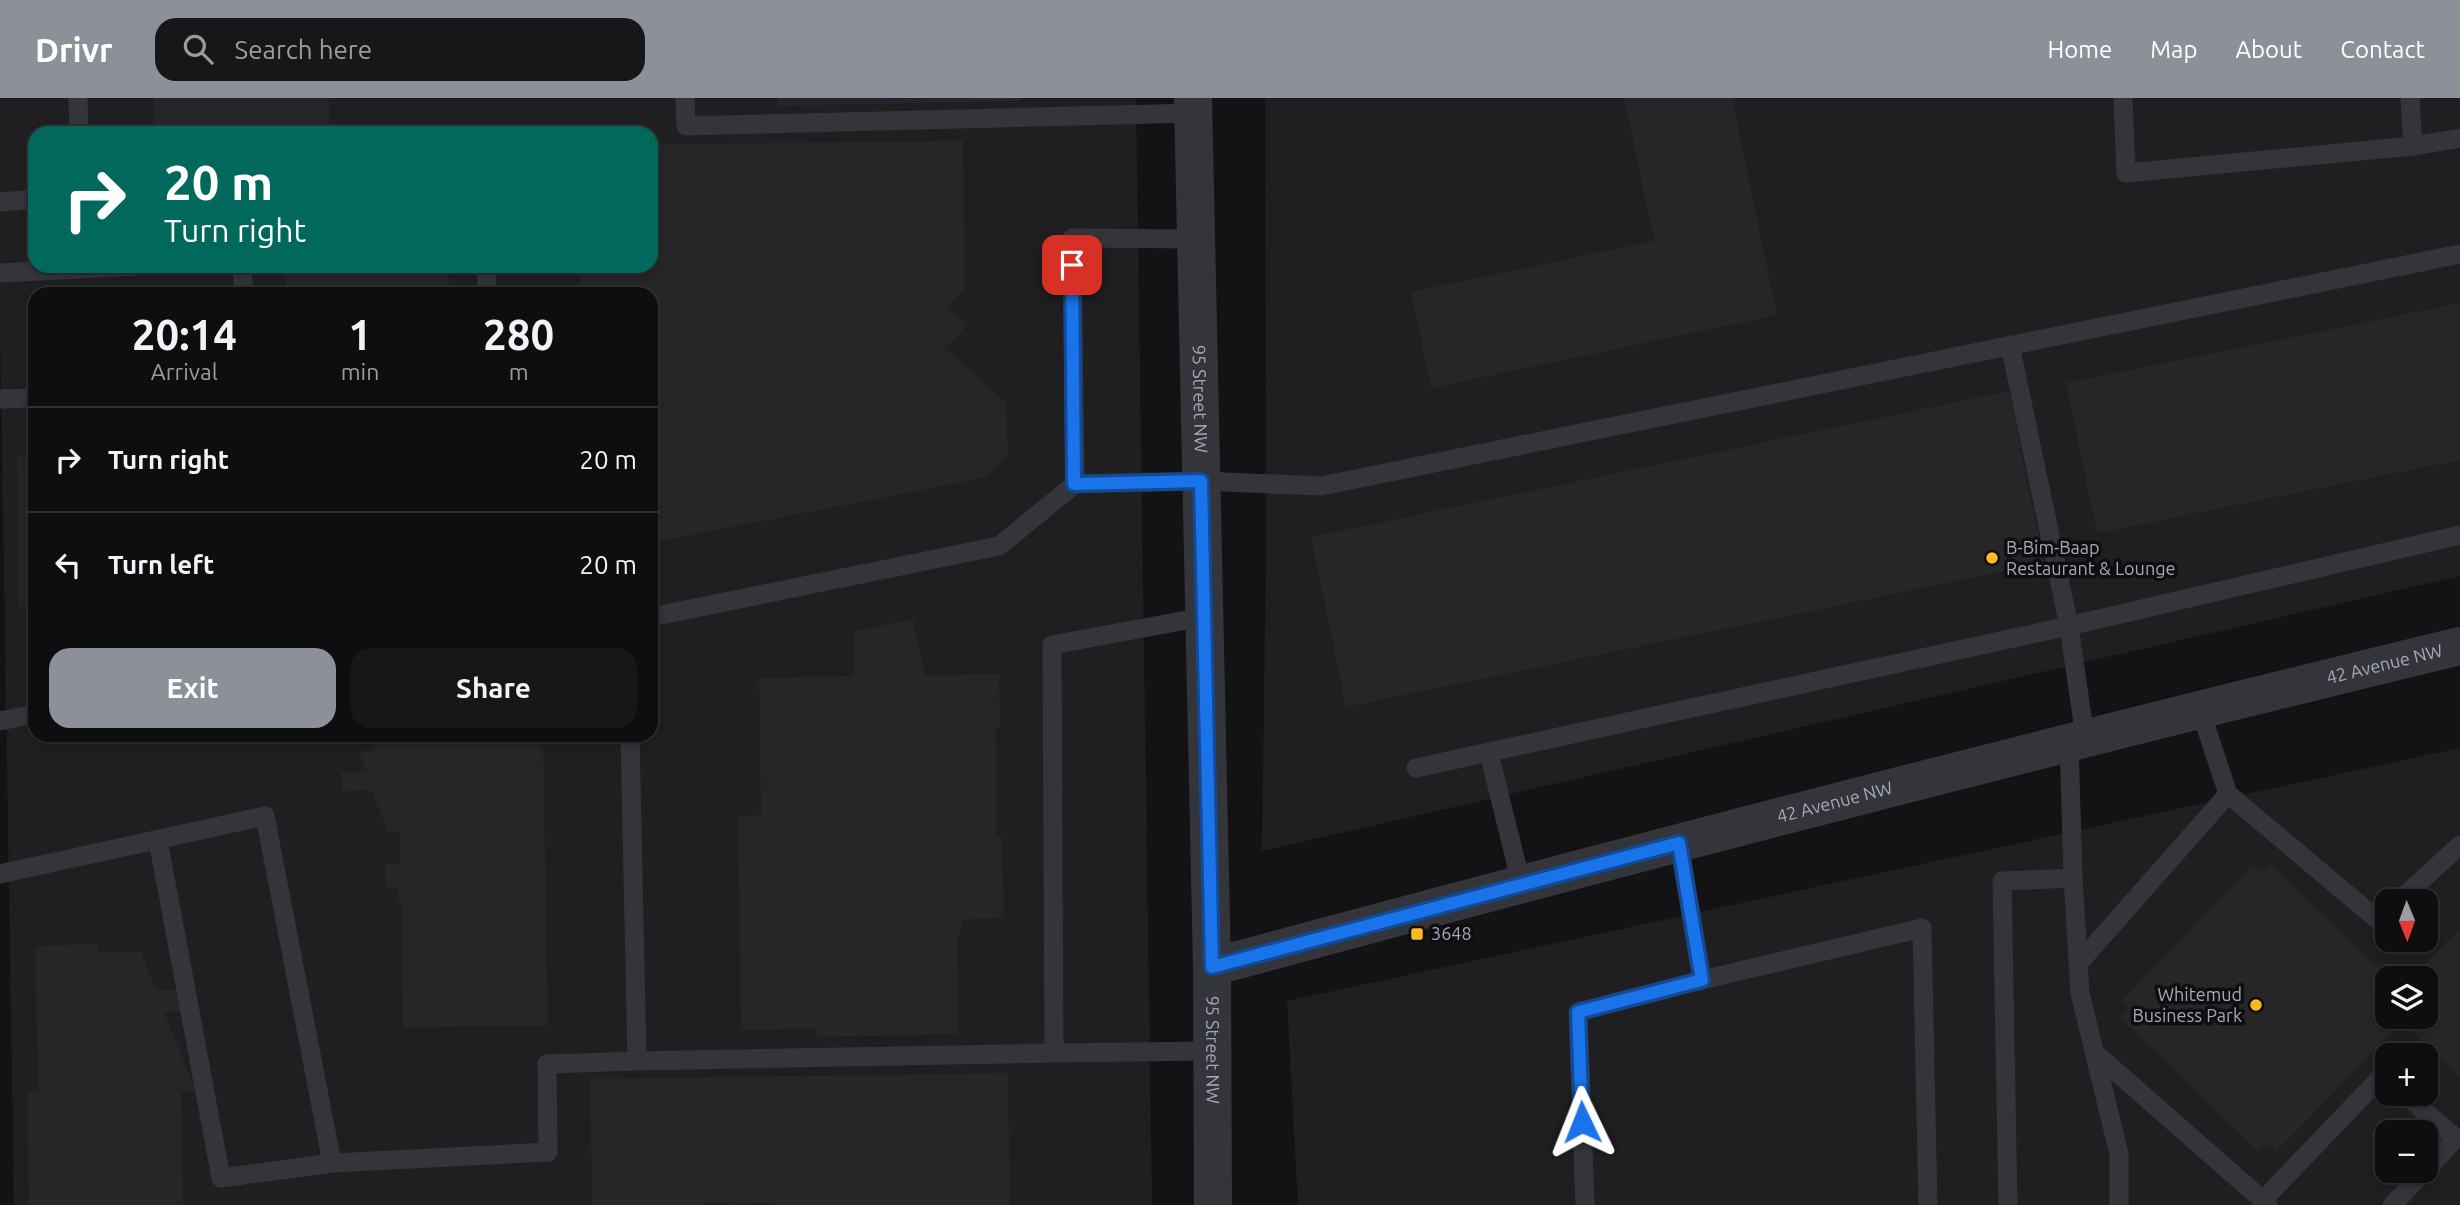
<!DOCTYPE html>
<meta charset="utf-8">
<style>
body{margin:0;font-family:Ubuntu,sans-serif;background:#171719;color:#f1f3f6;height:100vh;display:flex;flex-direction:column;font-size:26px;white-space:nowrap}
*{box-sizing:border-box;margin:0}
p{font-size:23px;color:#9b9c9f}
.icon{flex:none;width:38px;height:38px;fill:none;stroke:currentColor;stroke-width:2;stroke-linecap:round;stroke-linejoin:round}
.map{position:relative;flex:1;overflow:hidden}
.side{position:absolute;left:28px;top:189px;width:630px;height:455px;display:flex;flex-direction:column;background:#0e0e10;border-radius:21px;box-shadow:0 4px 10px #0003,0 0 0 2px #2e2e30}
.side>*{flex:none}
.hud{position:absolute;left:28px;top:28px;width:630px;height:147px;border-radius:21px;box-shadow:0 4px 10px #0003,0 0 0 2px #2e2e30;background:#00695c;color:#fff;overflow:hidden}
.needle{width:46px;rotate:179deg}
.buttons{position:absolute;left:2375px;top:791px;display:grid;gap:14px}
.buttons a{display:grid;place-items:center;width:63px;height:63px;border-radius:14px;background:#0e0e10;box-shadow:0 4px 10px #0003,0 0 0 2px #2e2e30;font-size:35px}
.pin{position:absolute;display:grid;place-items:center;width:60px;height:60px;color:#fff;margin:-30px;border-radius:14px;box-shadow:0 4px 10px #0006}
.me{position:absolute;width:77px;margin:-38px;rotate:358deg;stroke-linejoin:round;filter:drop-shadow(0 0 5px #0008)}
.turn{display:flex;align-items:center;gap:24px;height:147px;padding:0 21px;font-size:32px}
.turn .icon{width:91px;height:91px;stroke-width:2.5}
.turn b{display:block;font-size:49px;line-height:60px}
.eta{display:flex;justify-content:space-evenly;align-items:center;height:119px;text-align:center}
.eta b{font-size:42px;font-weight:600;line-height:49px}
.cta{display:flex;gap:14px;margin-top:auto;padding:14px 21px}
.cta a{flex:1;height:80px;border-radius:21px;background:#8c9099;color:#fff;font-size:28px;font-weight:600;line-height:80px;text-align:center}
.cta a+a{background:#171719;color:#f1f3f6}
ul{padding:0;list-style:none}
li{display:flex;align-items:center;gap:21px;height:105px;padding:0 21px;border-top:2px solid #2e2e30}
li div{flex:1}
li b{display:block;font-size:26px}
li em{font-style:normal}
header{display:flex;align-items:center;gap:42px;box-sizing:border-box;height:98px;padding:0 35px;background:#8c9099;color:#fff}
header strong{font-size:33px}
nav{display:flex;gap:38px;margin-inline-start:auto;font-size:24px}
.search{width:490px;height:63px;background:#171719;display:flex;align-items:center;gap:18px;box-sizing:border-box;padding:0 24px;border-radius:21px;color:#9b9c9f;font-size:26px}
.map>svg:first-child{display:block}
.built{fill:#1f1f22;fill-rule:evenodd}
.building{fill:#262629}
.lines{fill:none;stroke-linecap:round;stroke-linejoin:round}
.lane{stroke:#34353a;stroke-width:19}
.street{stroke:#34353a;stroke-width:38}
.route-casing{stroke:#114b97;stroke-width:18}
.route{stroke:#1a73e8;stroke-width:12}
.poi-dot{fill:#fdb923;stroke:#0e0e10;stroke-width:2.5}
.labels{text-anchor:middle;stroke-width:7;stroke-linejoin:round;paint-order:stroke}
.street-label{font-size:18px;fill:#a4a9b6;stroke:#0e0e10}
.poi-label{font-size:18px;fill:#a4a9b6;stroke:#0e0e10;text-anchor:start}
</style>
<header>
<strong>Drivr</strong>
<div class="search"><svg class="icon" aria-label="search" viewBox="0 0 24 24"><circle cx="10" cy="10" r="6"/><path d="M15 15l6 6"/></svg>Search here</div>
<nav><a>Home</a><a>Map</a><a>About</a><a>Contact</a></nav>
</header>
<div class="map">
<svg width="2460" height="1107" viewBox="0 0 2460 1107">
<rect width="100%" height="100%" fill="#131315"/>
<!-- built -->
<g class="built">
<path d="M 0,0 L 1136,0 L 1152,1107 L 14,1107 L 0,229 ZM 35,35 L 651,35 L 651,168 L 35,168 ZM 35,196 L 651,196 L 651,637 L 35,637 Z"/>
<polygon points="1265,0 2460,0 2460,478 1262,753 1266,452"/>
<path d="M 2460,650 L 2460,1107 L 1298,1107 L 1287,903 ZM 2387,803 L 2426,803 L 2426,842 L 2387,842 ZM 2387,880 L 2426,880 L 2426,919 L 2387,919 ZM 2387,957 L 2426,957 L 2426,996 L 2387,996 ZM 2387,1034 L 2426,1034 L 2426,1073 L 2387,1073 Z"/>
</g>
<!-- building -->
<g class="building">
<rect x="154" y="0" width="175" height="35"/>
<polygon points="778,0 1019,0 1019,3 778,8"/>
<polygon points="1624,0 1732,0 1777,217 1431,290 1411,194 1654,143"/>
<polygon points="963,43 965,191 947,209 967,227 946,249 1006,305 1008,356 987,379 651,445 651,196 580,196 580,168 651,168 651,46"/>
<rect x="286" y="168" width="163" height="28"/>
<polygon points="2460,205 2460,362 2097,435 2066,285"/>
<polygon points="2009,293 2044,465 1346,609 1311,439"/>
<polygon points="17,359 35,359 35,509 19,509"/>
<polygon points="913,521 925,577 999,576 1000,629 996,629 997,739 1002,739 1004,820 965,821 957,840 958,936 817,939 817,931 741,932 738,718 761,717 759,580 854,578 854,533"/>
<polygon points="399,637 543,637 548,928 403,929 402,804 399,804 398,789 385,789 385,766 400,766 400,734 388,734 371,692 342,693 341,674 367,674 359,654 375,653 375,642 399,642"/>
<polygon points="2270,765 2387,879 2387,919 2426,919 2426,880 2412,880 2460,831 2460,979 2402,924 2276,1054 2267,1045 2258,1054 2120,919 2128,910 2121,903 2253,767 2261,775"/>
<polygon points="98,846 99,855 141,854 156,892 184,892 184,914 164,914 196,993 181,993 183,1107 29,1107 27,993 38,993 35,848"/>
<polygon points="1008,975 1010,1107 770,1107 770,1105 728,1107 728,1104 704,1105 704,1107 592,1107 590,981"/>
</g>
<g class="lines">
<!-- lane -->
<g class="lane">
<polyline points="78,0 79,35"/>
<polyline points="685,0 686,28 1193,15"/>
<polyline points="2123,0 2126,75 2413,48 2460,40"/>
<polyline points="2410,0 2413,48"/>
<polyline points="0,104 35,101"/>
<polyline points="242,168 244,196"/>
<polyline points="486,168 487,196"/>
<polyline points="0,175 135,168"/>
<polyline points="2010,247 2069,528 2085,639"/>
<polyline points="0,301 35,300"/>
<polyline points="1075,386 1072,140 1196,141"/>
<polyline points="651,519 999,448 1075,386 1201,383 1321,388 2460,156"/>
<polyline points="1203,519 1052,547 1054,955 1211,953"/>
<polyline points="2200,611 2228,696 2378,822 2387,814"/>
<polyline points="0,623 35,616"/>
<polyline points="630,637 637,963 1054,955"/>
<polyline points="2069,644 2073,780 2080,895 2119,1056 2119,1107"/>
<polyline points="1489,655 1521,785"/>
<polyline points="1416,670 2069,528 2460,437"/>
<polyline points="158,742 221,1080 332,1065"/>
<polyline points="1679,745 1702,882"/>
<polyline points="0,776 265,718 332,1065 548,1054 547,966 637,963"/>
<polyline points="2399,803 2460,747"/>
<polyline points="2078,866 2228,696"/>
<polyline points="2095,955 2268,1107"/>
<polyline points="2404,996 2456,1040 2426,1072"/>
<polyline points="2263,1102 2382,978 2387,982"/>
<polyline points="1585,1107 1578,914 1702,882 1922,830 1928,1107"/>
<polyline points="2008,1107 2002,783 2073,780"/>
<polyline points="2392,1107 2425,1073"/>
</g>
<!-- street -->
<g class="street">
<path id="s1" d="M 1193,0 L 1212,869 L 1213,1107"/>
<path id="s2" d="M 1212,869 C 1627,757 2042,649 2460,548"/>
</g>
</g>
<g class="lines">
<defs>
<polyline id="route" points="1072,167 1074,386 1201,383 1212,869 1679,745 1702,882 1578,914 1582,1024"/>
</defs>
<!-- route casing -->
<use href="#route" class="route-casing"/>
<!-- route -->
<use href="#route" class="route"/>
</g>
<!-- markers -->
<g class="poi-dot">
<circle cx="1992" cy="460" r="7"/>
<rect x="1410" y="829" width="14" height="14" rx="3.5"/>
<circle cx="2256" cy="907" r="7"/>
</g>
<g class="labels">
<!-- street labels -->
<g class="street-label">
<text dy="6" stroke="none"><textPath href="#s1" startOffset="301">95 Street NW</textPath></text>
<text dy="6" stroke="none"><textPath href="#s2" startOffset="1211">42 Avenue NW</textPath></text>
<text dy="6" stroke="none"><textPath href="#s2" startOffset="644">42 Avenue NW</textPath></text>
<text dy="6" stroke="none"><textPath href="#s1" startOffset="952">95 Street NW</textPath></text>
</g>
<!-- poi labels -->
<g class="poi-label">
<text x="2006" y="456">B-Bim-Baap<tspan x="2006" dy="21">Restaurant &amp; Lounge</tspan></text>
<text x="1431" y="842">3648</text>
<text x="2242" y="903" text-anchor="end">Whitemud<tspan x="2242" dy="21">Business Park</tspan></text>
</g>
</g>
</svg>
<div class="buttons">
<a><svg class="needle" viewBox="-14 -14 28 28"><path d="M0-13l5 13h-10z" fill="#e53935"/><path d="M0 13l5-13h-10z" fill="#9b9c9f"/></svg></a>
<a><svg class="icon" aria-label="layers" viewBox="0 0 24 24"><path d="M12 4l9 5-9 5-9-5zM3 14l9 5 9-5"/></svg></a>
<a>+</a>
<a>−</a>
</div>
<div class="pin" style="left:1072px;top:167px;background:#d93025"><svg class="icon" aria-label="arrive" viewBox="0 0 24 24"><path d="M6 21V4h12l-3 4 3 4H6"/></svg></div>
<svg class="me" style="left:1582px;top:1024px" viewBox="-20 -20 40 40"><path d="M0-17L14 15 0 8-14 15z" fill="#1a73e8" stroke="#fff" stroke-width="4"/></svg>
<div class="hud">
<div class="turn"><svg class="icon" aria-label="right" viewBox="0 0 24 24"><path d="M7 20v-9h11M14 6l5 5-5 5"/></svg><div><b>20 m</b>Turn right</div></div>
</div>
<section class="side">
<div class="eta">
<div><b>20:14</b><p>Arrival</p></div>
<div><b>1</b><p>min</p></div>
<div><b>280</b><p>m</p></div>
</div>
<ul>
<li><svg class="icon" aria-label="right" viewBox="0 0 24 24"><path d="M7 20v-9h11M14 6l5 5-5 5"/></svg><div><b>Turn right</b></div><em>20 m</em></li>
<li><svg class="icon" aria-label="left" viewBox="0 0 24 24"><path d="M17 20v-9H6M10 6l-5 5 5 5"/></svg><div><b>Turn left</b></div><em>20 m</em></li>
</ul>
<div class="cta"><a>Exit</a><a>Share</a></div>
</section>
</div>
